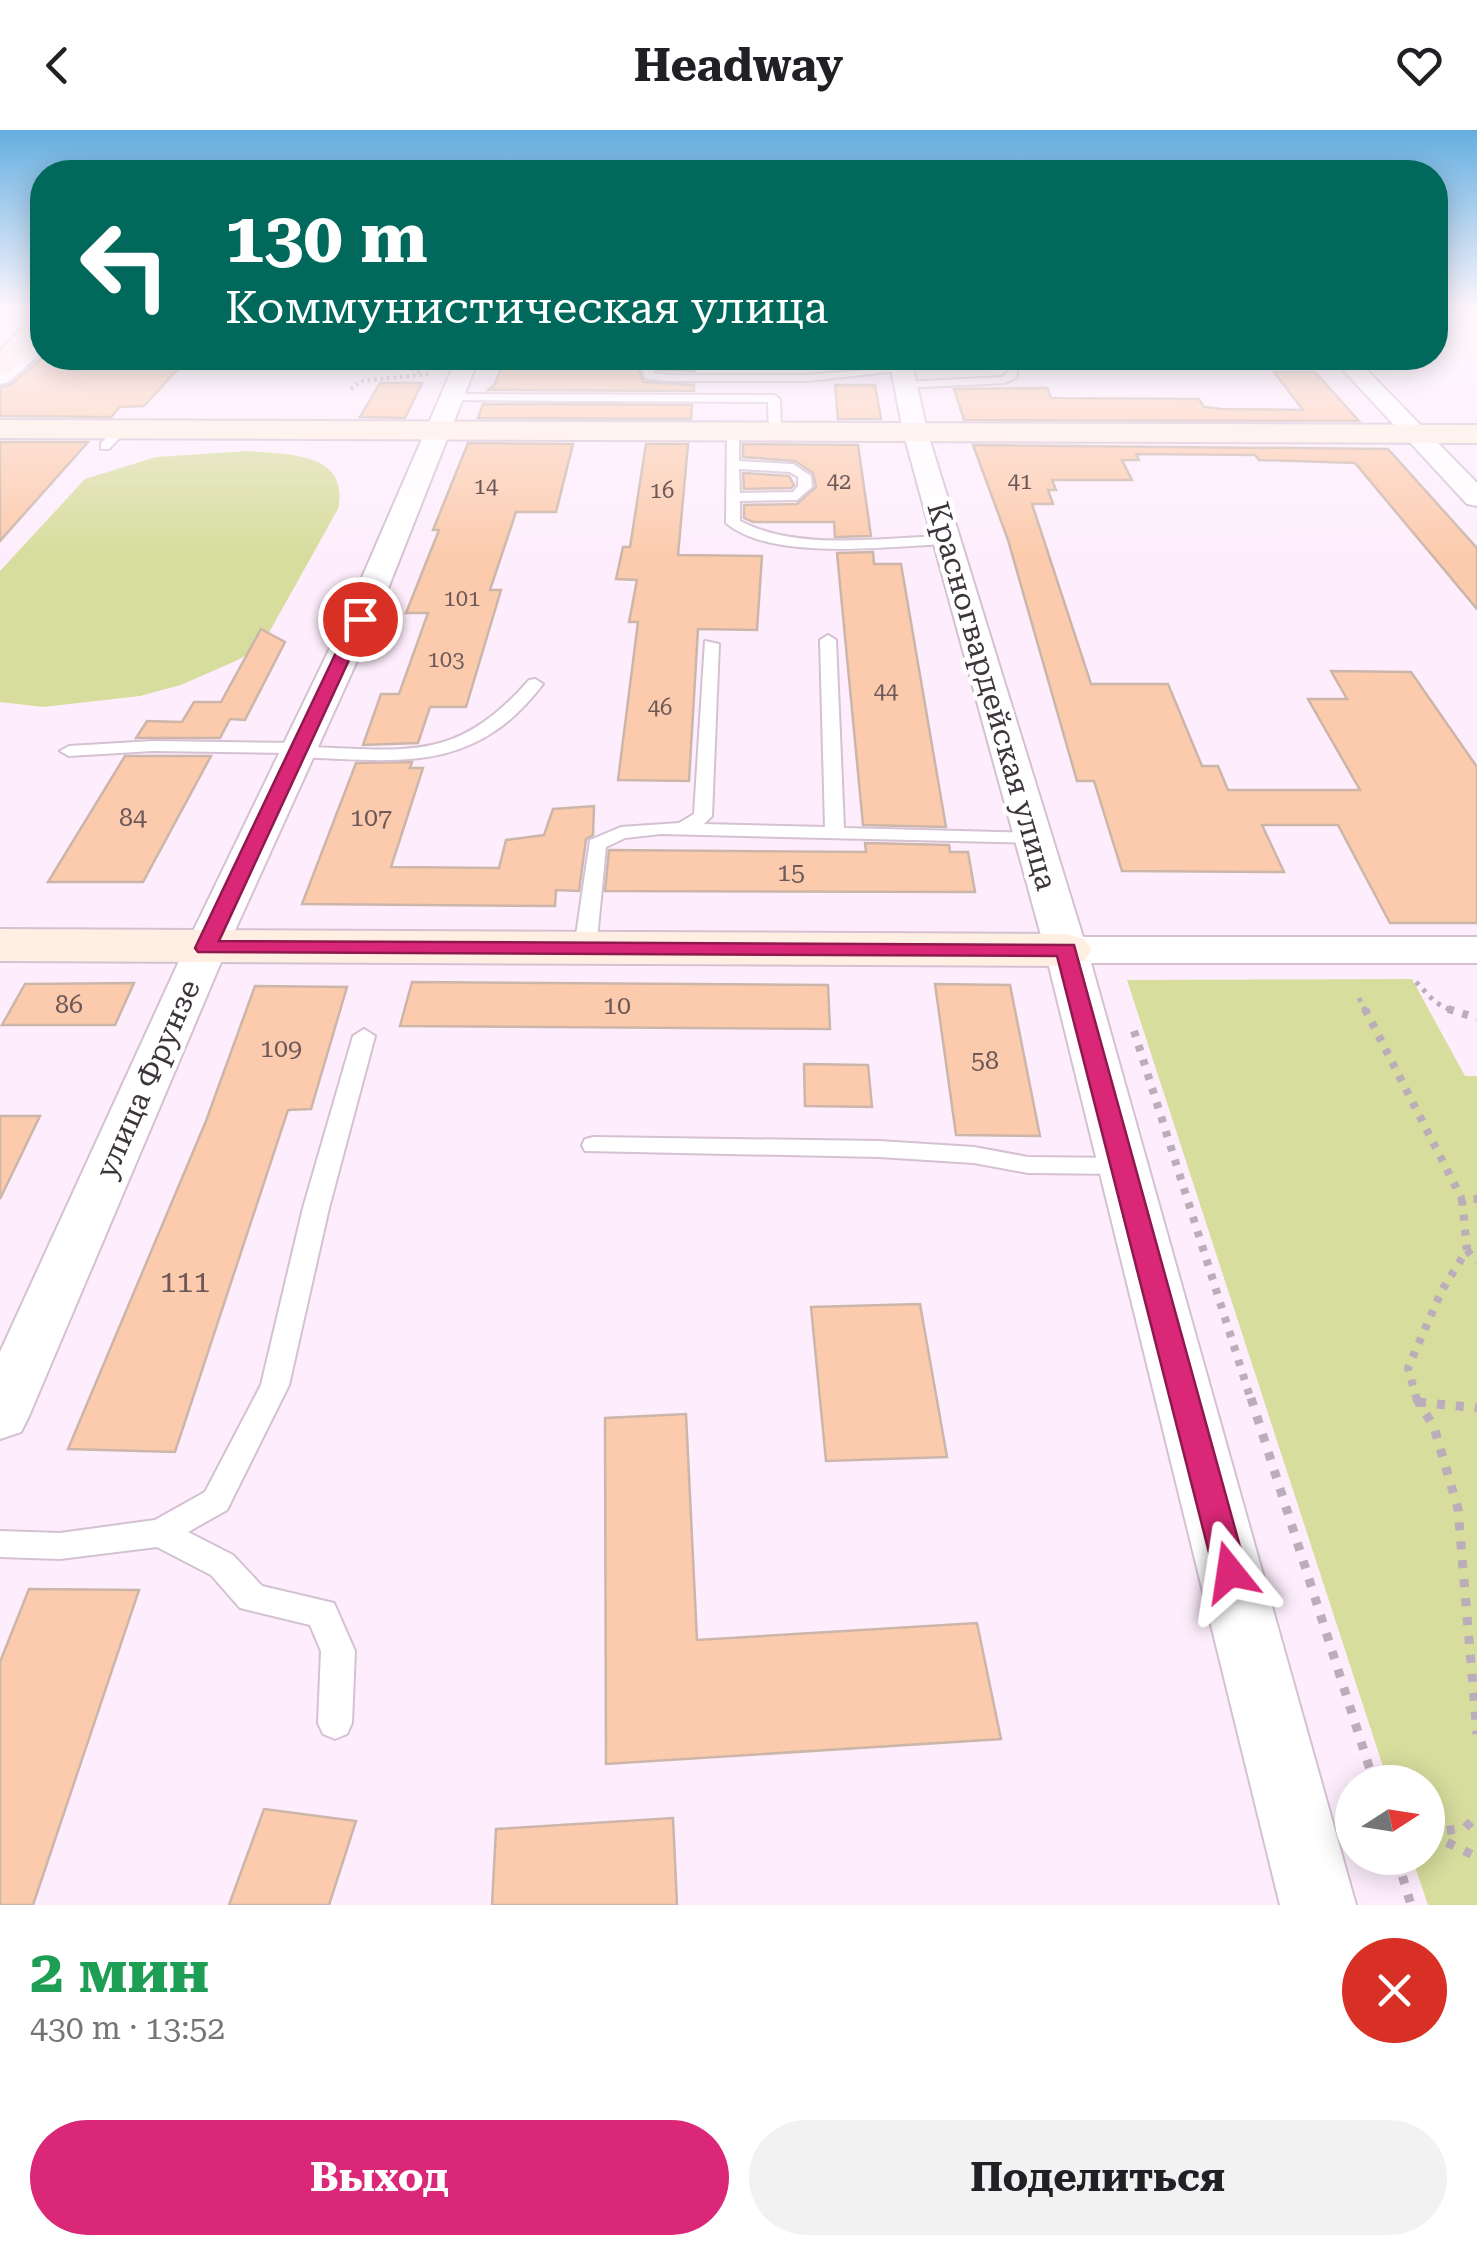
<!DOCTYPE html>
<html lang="ru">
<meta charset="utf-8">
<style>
body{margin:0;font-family:"Roboto Serif",serif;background:#f2f2f2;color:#202124;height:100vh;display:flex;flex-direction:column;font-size:38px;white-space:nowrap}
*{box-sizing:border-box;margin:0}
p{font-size:32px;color:#757577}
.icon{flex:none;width:55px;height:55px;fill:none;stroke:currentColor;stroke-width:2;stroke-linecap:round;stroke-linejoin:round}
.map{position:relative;height:1775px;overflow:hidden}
.drawer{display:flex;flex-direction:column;background:#fff;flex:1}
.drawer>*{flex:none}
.banner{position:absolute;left:30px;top:30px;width:1418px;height:210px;border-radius:40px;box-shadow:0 5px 25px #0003;background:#00695c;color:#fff;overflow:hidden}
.needle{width:65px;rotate:78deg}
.tools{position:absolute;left:1335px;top:1635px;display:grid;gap:20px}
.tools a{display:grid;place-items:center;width:110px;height:110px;border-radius:50%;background:#fff;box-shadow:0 5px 25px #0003;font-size:50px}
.pin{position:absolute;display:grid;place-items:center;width:85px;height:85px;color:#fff;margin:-42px;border:5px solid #fff;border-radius:50%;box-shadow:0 2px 10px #0007}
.me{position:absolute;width:110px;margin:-55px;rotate:345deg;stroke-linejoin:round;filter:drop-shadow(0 0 8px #0008)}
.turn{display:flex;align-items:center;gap:35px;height:210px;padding:0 30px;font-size:45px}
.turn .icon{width:130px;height:130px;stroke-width:2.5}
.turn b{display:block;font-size:70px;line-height:85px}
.round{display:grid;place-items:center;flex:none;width:105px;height:105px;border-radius:52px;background:#f2f2f2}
.headline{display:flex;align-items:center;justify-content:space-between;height:170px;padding:0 30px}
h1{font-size:60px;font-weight:700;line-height:75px;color:#1e9e55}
.primary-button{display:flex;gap:20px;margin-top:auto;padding:20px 30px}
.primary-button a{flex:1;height:115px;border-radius:60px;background:#db2777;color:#fff;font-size:40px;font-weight:700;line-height:115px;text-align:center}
.primary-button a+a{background:#f2f2f2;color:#202124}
header{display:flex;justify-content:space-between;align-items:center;height:130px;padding:0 30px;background:#fff;font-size:45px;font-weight:700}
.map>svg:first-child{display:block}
.green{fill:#d7dd9d}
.building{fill:#fccbad;stroke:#ccb6a9;stroke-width:2.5}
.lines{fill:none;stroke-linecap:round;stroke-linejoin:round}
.lane-casing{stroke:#d4c1d2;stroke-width:4}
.street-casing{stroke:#d4c1d2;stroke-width:4}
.secondary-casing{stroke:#d4c1d2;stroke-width:4}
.path-far3{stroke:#bbadba;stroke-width:4;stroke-dasharray:2.5 4;stroke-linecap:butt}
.path-far2{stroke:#bbadba;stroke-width:5;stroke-dasharray:4 6;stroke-linecap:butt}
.path-far1{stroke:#bbadba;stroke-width:8;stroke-dasharray:6 9;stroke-linecap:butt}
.path{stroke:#bbadba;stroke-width:9;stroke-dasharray:8 11;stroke-linecap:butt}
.lane{fill:#fff;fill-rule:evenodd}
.street{fill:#fff;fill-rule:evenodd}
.secondary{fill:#ffefe2;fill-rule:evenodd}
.route{fill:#db2777;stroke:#8e194d;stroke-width:2.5}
.labels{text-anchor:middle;stroke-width:9;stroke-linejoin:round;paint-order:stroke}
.far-number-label{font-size:22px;fill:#6d5a58}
.number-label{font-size:25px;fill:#6d5a58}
.street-label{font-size:30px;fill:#3d353c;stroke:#fff}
.near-number-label{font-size:30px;fill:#6d5a58}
</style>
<header><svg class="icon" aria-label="back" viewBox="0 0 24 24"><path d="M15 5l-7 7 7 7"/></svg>Headway<svg class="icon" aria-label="heart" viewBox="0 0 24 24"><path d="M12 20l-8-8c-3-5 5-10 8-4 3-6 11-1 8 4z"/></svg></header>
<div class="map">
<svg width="1477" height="1775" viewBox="0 0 1477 1775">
<rect width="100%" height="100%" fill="#feeefd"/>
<!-- green -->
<g class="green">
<path d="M 248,321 C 289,325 350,322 338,379 L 262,515 L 240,529 L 181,555 L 140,566 L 43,577 L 0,572 L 0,441 L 85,349 L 156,327 Z"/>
<polygon points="1412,849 1465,946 1477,946 1477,1775 1428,1775 1412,1728 1428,1728 1428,1652 1388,1652 1127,850"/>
</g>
<!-- building -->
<g class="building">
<polygon points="42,228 188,228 144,276 120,277 111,287 0,286 0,257 10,255"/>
<polygon points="505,228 641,228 637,236 644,252 694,255 694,261 488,260 495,254"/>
<polygon points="659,228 697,228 695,241 658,240"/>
<polygon points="1274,242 1315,242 1359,291 964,290 954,259 1047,258 1051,268 1199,269 1204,277 1222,279 1303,280"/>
<polygon points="380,253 422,253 405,288 360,287"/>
<polygon points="835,255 875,255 881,289 838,289"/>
<polygon points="483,274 692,275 691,289 478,288"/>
<polygon points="0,312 88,312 0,411"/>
<polygon points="468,313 573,314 556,382 516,382 490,460 501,460 466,577 430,577 418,613 363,615 381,564 399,564 428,483 406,483 439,400 433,400"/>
<polygon points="646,314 688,314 678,425 762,426 757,500 698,499 689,651 618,650 638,492 629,492 637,450 616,449 623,417 630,417"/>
<polygon points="743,314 858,315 871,406 835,407 834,392 753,392 744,388 744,375 797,374 816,357 813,343 795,331 743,327"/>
<polygon points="973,315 1388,319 1477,418 1477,479 1355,333 1259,330 1255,325 1136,324 1139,330 1122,330 1132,350 1052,350 1056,360 1048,360 1053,374 1032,374 1091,554 1168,554 1202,636 1218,636 1228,660 1360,660 1308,569 1347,569 1331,541 1411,542 1477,637 1477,793 1390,793 1338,695 1262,695 1284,742 1122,741 1094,651 1077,651 1008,410"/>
<polygon points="743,343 789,346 794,355 791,358 744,359"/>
<polygon points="873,422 874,434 901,434 946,697 863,695 837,423"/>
<polygon points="261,499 285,512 245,590 230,589 220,608 136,608 147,591 182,592 194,572 221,572"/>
<polygon points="125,626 211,626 143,752 48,752"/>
<polygon points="412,632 410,638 423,638 391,737 499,738 506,710 544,705 553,679 594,676 593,705 586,709 579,761 556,760 555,776 302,774 356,633"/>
<polygon points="865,713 949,715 950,722 968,722 975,762 605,761 609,720 866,722"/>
<polygon points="412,852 828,855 830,899 400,896"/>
<polygon points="134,853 115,895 2,895 25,854"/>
<polygon points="935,854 1010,855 1040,1006 956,1005"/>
<polygon points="255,856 347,857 311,979 288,980 175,1322 68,1319 206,991"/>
<polygon points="804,934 868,935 872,977 805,976"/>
<polygon points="0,986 40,986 0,1069"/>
<polygon points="920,1174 947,1327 826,1331 811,1177"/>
<polygon points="686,1284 697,1510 977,1493 1001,1609 606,1634 605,1288"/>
<polygon points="29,1459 139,1460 33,1775 0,1775 0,1532"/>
<polygon points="264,1679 356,1691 329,1775 229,1775"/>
<polygon points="673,1688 677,1775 492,1775 496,1699"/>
</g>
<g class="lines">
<defs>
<g id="lane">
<polygon points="0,178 42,178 42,184 0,181"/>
<polygon points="645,228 656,228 654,243 666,245 807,245 901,237 907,240 807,251 666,251 645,248 641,235"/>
<polygon points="1011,238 1017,241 1017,247 1005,253 903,258 897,255 903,252 1003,247"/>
<polygon points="452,264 774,265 780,269 781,301 775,305 769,301 768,272 448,270 448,266"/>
<path d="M 733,297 L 739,301 L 739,331 L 793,334 L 811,346 L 812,357 L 797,370 L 740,371 L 740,391 C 800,422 881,407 947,406 L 954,410 L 947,414 C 889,416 772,432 726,393 L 727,301 ZM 739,339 L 790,342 L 798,347 L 798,356 L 793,362 L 740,363 Z"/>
<polygon points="116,298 126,301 109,319 101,319 101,313"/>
<polygon points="828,505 836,510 844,698 1034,703 1041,705 1044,709 1041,713 661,704 625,708 606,717 596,819 593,824 577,824 574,819 590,710 621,697 679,693 694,684 705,511 719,514 712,686 704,694 825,697 820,510"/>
<path d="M 535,549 L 543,554 C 474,645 399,631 297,627 L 289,623 L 153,621 L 69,626 L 60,621 L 69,616 L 153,611 L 299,613 L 307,617 C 409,620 456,633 529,550 Z"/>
<polygon points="364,899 375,906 329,1078 289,1255 227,1380 188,1402 233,1425 262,1456 334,1473 355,1521 352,1593 347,1604 335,1609 323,1604 318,1593 321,1521 310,1495 240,1478 211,1445 157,1417 60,1429 0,1427 0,1401 60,1403 155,1390 205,1362 261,1255 303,1078 353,906"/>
<polygon points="594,1007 879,1011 974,1017 1028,1027 1123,1028 1132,1030 1136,1036 1132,1042 1123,1044 1028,1043 974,1033 879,1027 585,1021 582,1015 585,1009"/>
</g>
<g id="street">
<polygon points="30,214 38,216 41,221 38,226 8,252 0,254 0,235"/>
<polygon points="457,228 479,228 376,489 227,818 29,1286 21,1302 0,1309 0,1222 185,818 344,489"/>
<polygon points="889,228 911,228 927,301 1083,807 1477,807 1477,833 1091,833 1356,1775 1280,1775 1045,820 903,301"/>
<polygon points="1332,228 1355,228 1477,353 1477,376 1467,374"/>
</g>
<g id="secondary">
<polygon points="42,183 42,206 10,243 0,245 0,221 33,186"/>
<polygon points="0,290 1477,295 1477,313 0,308"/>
<polygon points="0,799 1066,804 1084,809 1092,820 1084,831 1066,836 0,831"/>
</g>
</defs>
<!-- lane casing -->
<use href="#lane" class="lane-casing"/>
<!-- street casing -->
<use href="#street" class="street-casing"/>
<!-- secondary casing -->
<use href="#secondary" class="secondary-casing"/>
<!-- path-far3 -->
<g class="path-far3">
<polyline points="388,228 419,242"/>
<polyline points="351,259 361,251 429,244"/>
</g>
<!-- path-far2 -->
<g class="path-far2">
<polyline points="1416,852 1435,872 1454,882"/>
<polyline points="1359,868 1366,882"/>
</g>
<!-- path-far1 -->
<g class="path-far1">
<polyline points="1365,879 1462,1069 1477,1069"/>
<polyline points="1448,879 1477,888"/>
<polyline points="1134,901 1251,1270"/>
<polyline points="1467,1120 1477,1132"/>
<polyline points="1417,1270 1408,1238 1442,1160 1467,1120 1462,1069"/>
</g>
<!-- path -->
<g class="path">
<polyline points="1251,1268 1374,1652"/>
<polyline points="1416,1268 1434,1297 1458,1379 1477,1604"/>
<polyline points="1418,1272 1477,1278"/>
<polyline points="1428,1703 1465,1698 1477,1685"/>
<polyline points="1430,1704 1477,1727"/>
<polyline points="1397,1728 1411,1775"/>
</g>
<!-- lane -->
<use href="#lane" class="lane"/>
<!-- street -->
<use href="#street" class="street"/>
<!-- secondary -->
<use href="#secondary" class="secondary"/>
</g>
<!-- sky -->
<linearGradient id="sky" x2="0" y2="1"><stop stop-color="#64aee0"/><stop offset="0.42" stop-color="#fff7fe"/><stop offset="1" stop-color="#fff7fe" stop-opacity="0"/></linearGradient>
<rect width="1477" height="426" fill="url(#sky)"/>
<!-- route -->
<polygon class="route" points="360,484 368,489 219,811 1074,815 1247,1442 1242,1452 1230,1457 1219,1452 1214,1442 1057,826 198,822 195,818 352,489"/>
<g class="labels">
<!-- far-number labels -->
<g class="far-number-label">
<text x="839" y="359">42</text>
<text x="1020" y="359">41</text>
<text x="486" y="364">14</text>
<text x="662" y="368">16</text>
<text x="462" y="476">101</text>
<text x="446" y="537">103</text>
<text x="886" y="569">44</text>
<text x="660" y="585">46</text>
</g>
<!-- number labels -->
<g class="number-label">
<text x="133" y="696">84</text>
<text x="371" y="696">107</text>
<text x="791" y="751">15</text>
<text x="69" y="883">86</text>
<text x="617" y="884">10</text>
<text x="281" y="927">109</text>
<text x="985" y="939">58</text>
</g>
<!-- street labels -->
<g class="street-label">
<text transform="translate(992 566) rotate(74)" y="10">Красногвардейская улица</text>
<text transform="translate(148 949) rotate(-66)" y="10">улица Фрунзе</text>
</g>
<!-- near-number labels -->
<g class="near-number-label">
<text x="185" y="1162">111</text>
</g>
</g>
</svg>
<div class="tools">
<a><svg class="needle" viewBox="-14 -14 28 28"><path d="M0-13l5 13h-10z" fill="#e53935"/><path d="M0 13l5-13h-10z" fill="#757577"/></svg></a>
</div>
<div class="pin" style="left:360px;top:489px;background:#d93025"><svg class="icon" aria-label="arrive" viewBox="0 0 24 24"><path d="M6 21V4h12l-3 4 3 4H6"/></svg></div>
<svg class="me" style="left:1230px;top:1442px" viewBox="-20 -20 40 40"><path d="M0-17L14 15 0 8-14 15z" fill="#db2777" stroke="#fff" stroke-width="4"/></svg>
<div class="banner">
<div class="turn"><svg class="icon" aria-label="left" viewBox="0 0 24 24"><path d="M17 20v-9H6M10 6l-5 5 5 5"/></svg><div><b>130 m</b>Коммунистическая улица</div></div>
</div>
</div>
<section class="drawer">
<div class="headline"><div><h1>2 мин</h1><p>430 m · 13:52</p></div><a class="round" style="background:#d93025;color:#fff"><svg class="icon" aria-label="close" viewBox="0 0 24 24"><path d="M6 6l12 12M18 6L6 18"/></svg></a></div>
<div class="primary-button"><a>Выход</a><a>Поделиться</a></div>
</section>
